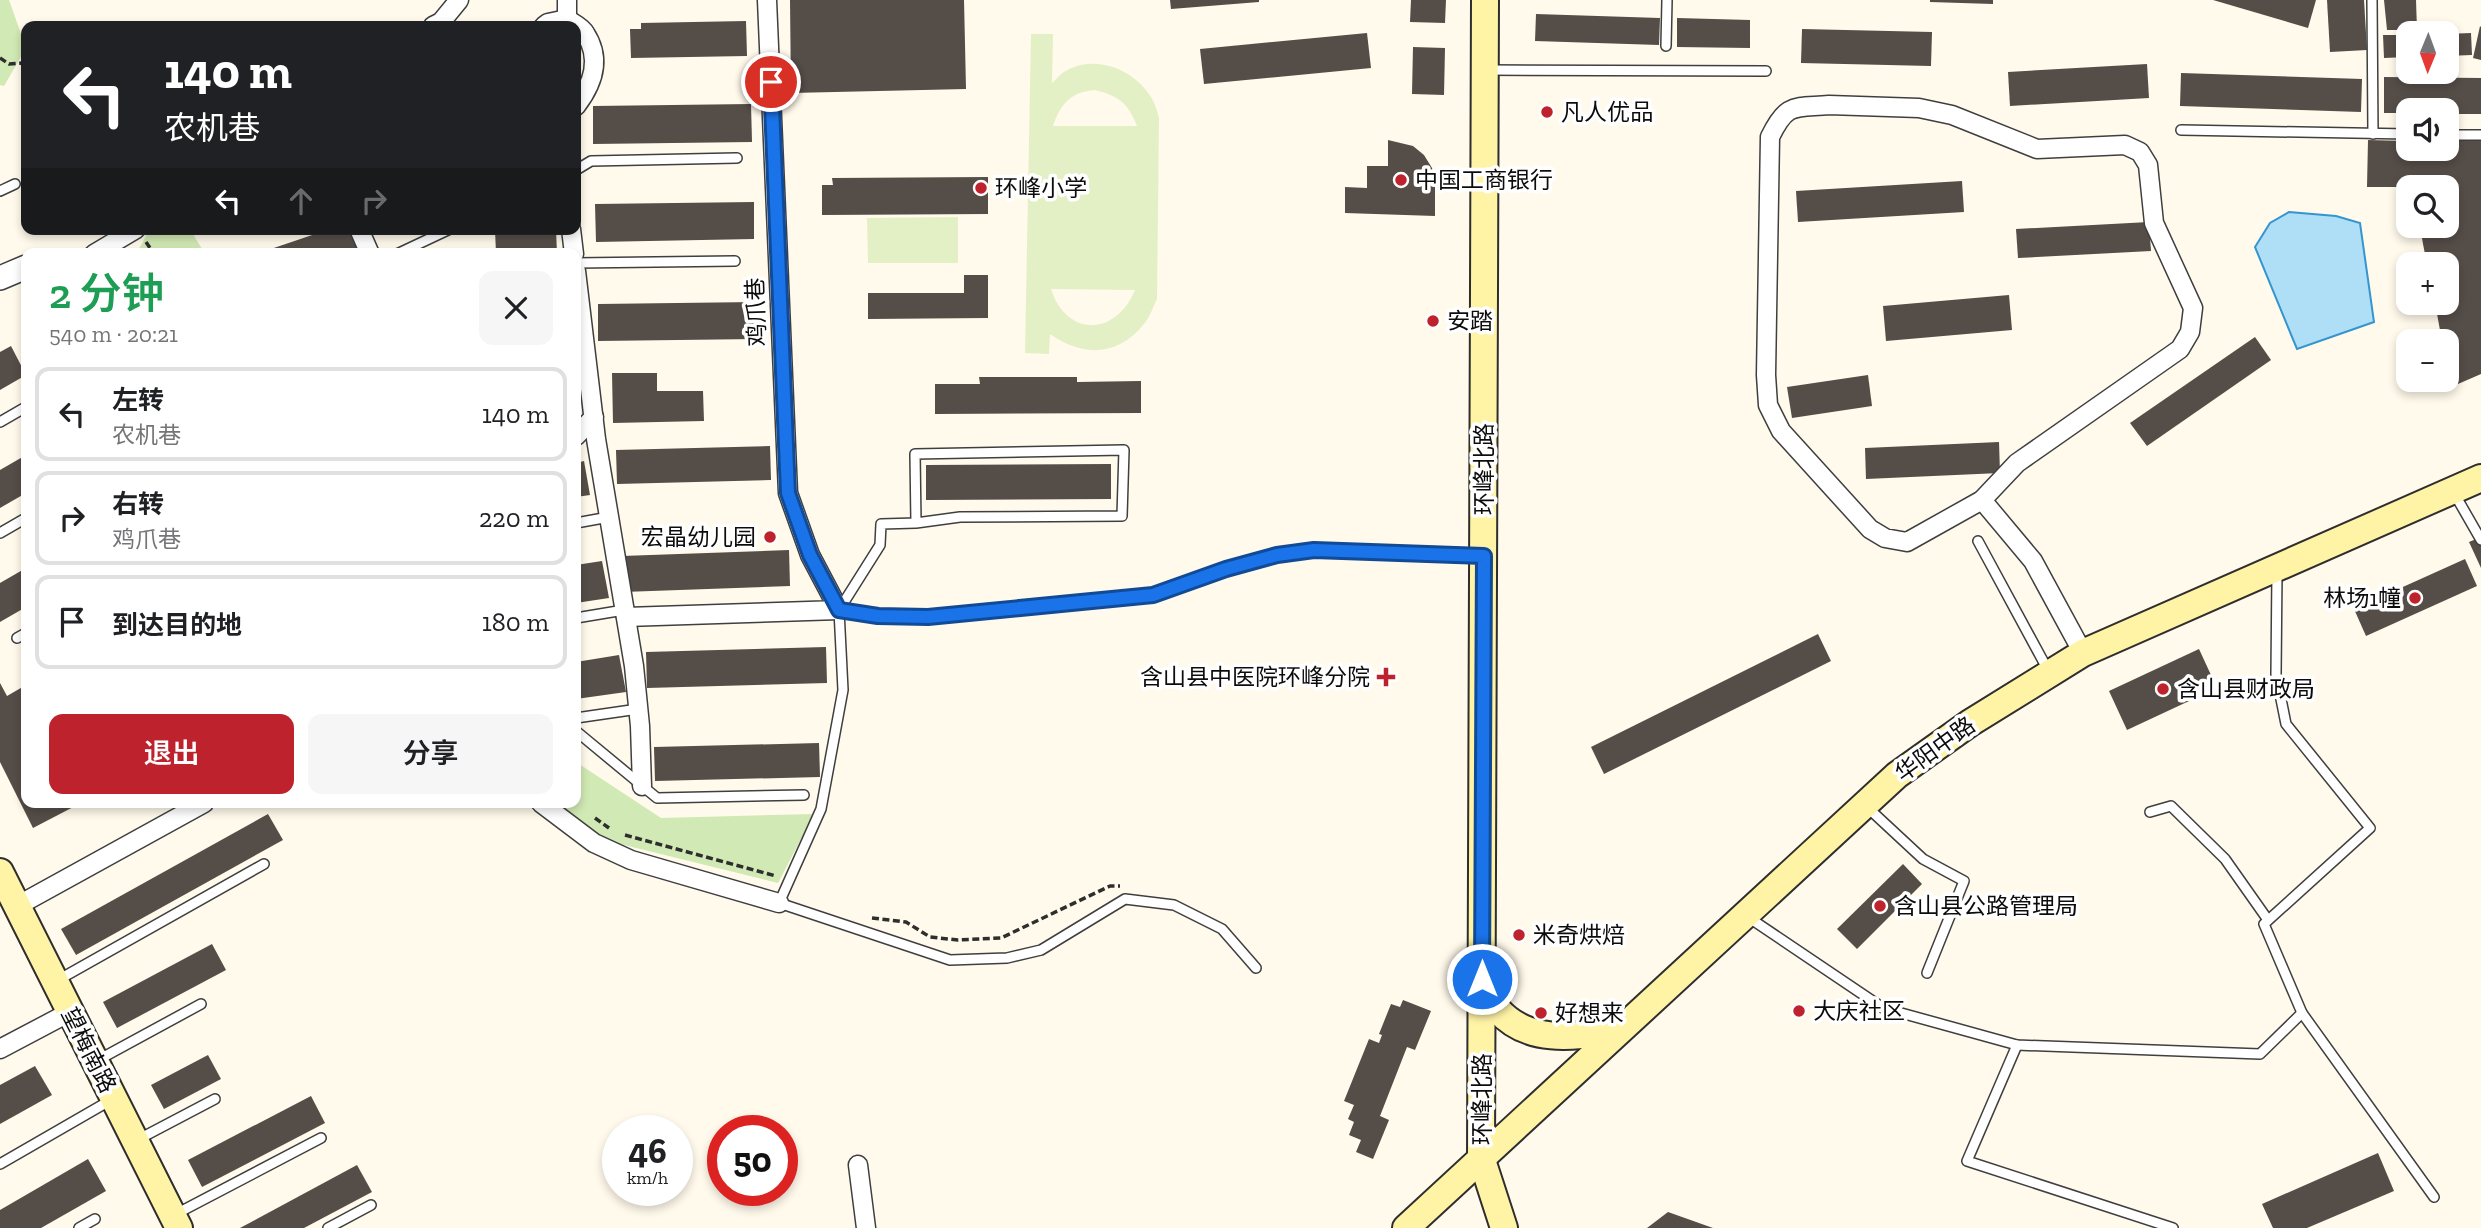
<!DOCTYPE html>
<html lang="zh">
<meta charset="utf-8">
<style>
body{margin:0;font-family:"Zilla Slab","Noto Sans SC",serif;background:#f6f6f6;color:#202124;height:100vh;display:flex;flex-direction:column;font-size:26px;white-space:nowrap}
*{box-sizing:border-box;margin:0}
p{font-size:23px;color:#757577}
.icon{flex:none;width:38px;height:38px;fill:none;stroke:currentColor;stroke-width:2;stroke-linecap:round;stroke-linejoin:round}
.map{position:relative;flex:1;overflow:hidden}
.panel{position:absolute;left:21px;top:248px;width:560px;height:560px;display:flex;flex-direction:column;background:#fff;border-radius:14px;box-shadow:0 4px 10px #0003}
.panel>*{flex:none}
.guide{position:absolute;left:21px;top:21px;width:560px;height:214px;border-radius:14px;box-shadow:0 4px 10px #0003;background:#202124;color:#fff;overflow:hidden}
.needle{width:46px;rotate:181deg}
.controls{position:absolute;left:2396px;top:21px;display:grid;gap:14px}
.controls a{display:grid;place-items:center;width:63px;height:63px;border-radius:14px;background:#fff;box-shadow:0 4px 10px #0003;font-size:35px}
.speed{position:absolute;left:602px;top:1115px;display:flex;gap:14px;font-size:35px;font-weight:700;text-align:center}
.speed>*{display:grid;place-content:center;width:91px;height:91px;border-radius:50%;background:#fff;box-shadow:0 4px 10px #0003;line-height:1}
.speed small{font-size:18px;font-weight:400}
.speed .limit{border:10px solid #d22;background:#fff;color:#111}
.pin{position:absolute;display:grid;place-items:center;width:60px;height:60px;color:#fff;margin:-30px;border:4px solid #fff;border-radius:50%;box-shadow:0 2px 7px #0007}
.me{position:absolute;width:77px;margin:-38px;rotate:0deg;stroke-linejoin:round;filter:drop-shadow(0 0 5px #0008)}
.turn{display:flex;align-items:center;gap:24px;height:147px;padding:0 28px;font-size:32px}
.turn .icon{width:91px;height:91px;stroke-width:2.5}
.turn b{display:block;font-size:49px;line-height:60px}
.lanes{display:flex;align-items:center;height:66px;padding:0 28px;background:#0003;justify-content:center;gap:35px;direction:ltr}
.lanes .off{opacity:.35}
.round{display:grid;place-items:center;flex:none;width:74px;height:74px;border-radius:14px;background:#f6f6f6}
.overview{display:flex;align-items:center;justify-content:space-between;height:119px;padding:0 28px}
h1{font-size:42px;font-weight:600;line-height:52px;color:#1e9e55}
.action{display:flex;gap:14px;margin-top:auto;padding:14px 28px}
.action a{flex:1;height:80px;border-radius:14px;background:#be222d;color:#fff;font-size:28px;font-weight:600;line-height:80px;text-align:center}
.action a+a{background:#f6f6f6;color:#202124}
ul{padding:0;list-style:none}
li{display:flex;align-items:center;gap:21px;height:94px;margin:0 14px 10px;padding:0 14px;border:4px solid #e0e0e0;border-radius:14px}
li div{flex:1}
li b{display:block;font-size:26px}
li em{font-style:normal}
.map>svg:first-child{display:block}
.green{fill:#d1e9b4}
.pitch{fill:#e3f0c6;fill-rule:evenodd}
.water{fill:#afdef7;stroke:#3495cf;stroke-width:2}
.building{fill:#554d48}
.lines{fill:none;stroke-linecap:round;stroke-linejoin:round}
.service-casing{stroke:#3f3f3f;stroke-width:12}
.minor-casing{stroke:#3f3f3f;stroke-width:21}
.tertiary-casing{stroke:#3f3f3f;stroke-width:26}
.secondary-casing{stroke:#2e2e2e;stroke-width:30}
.path{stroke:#2e2e2e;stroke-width:3.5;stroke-dasharray:7 3.5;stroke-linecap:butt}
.service{stroke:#fff;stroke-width:9}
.minor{stroke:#fff;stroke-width:18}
.tertiary{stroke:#fff;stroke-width:23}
.secondary{stroke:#fff3a6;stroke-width:26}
.route-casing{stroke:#114b97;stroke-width:18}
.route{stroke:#1a73e8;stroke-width:12}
.poi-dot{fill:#be222d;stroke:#fff;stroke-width:2.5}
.labels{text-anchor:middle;stroke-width:7;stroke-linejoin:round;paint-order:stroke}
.poi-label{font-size:23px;fill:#0c0c0c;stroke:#fff;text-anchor:start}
.street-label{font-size:23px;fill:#0c0c0c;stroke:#fff}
</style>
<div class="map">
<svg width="2481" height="1228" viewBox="0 0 2481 1228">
<rect width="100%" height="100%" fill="#fffaeb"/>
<!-- green -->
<g class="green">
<polygon points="0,0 9,0 26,48 4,86 0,85"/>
<polygon points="150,229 190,229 205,254 136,254"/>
<polygon points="576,762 661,818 814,814 778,883 612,842 552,803 576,803"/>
</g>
<!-- pitch -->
<g class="pitch">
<path d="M 1031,34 L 1053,34 L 1052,83 C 1056,80 1060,74 1064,72 C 1094,53 1134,69 1151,97 C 1155,103 1157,111 1159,118 L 1157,299 C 1153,307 1150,317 1144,324 C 1117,357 1083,357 1050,334 L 1049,354 L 1025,353 ZM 1095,90 C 1119,96 1128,103 1137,126 L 1053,126 C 1061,103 1071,92 1095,90 ZM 1051,289 L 1134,290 L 1135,290 C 1116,336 1067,338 1051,289 Z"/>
<polygon points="958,217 958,263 868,263 867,218"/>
</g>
<!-- water -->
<polygon class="water" points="2289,212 2336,216 2360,223 2374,322 2297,349 2255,247 2270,223"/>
<!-- building -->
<g class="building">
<polygon points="790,0 964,0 966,89 791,93"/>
<polygon points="1170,0 1259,0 1259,2 1171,9"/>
<polygon points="1411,0 1446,0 1445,23 1410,22"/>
<polygon points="1930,0 1993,0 1993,4 1930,2"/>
<polygon points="2213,0 2316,0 2308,28"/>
<polygon points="2327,0 2364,0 2367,50 2330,52"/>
<polygon points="2384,0 2416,0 2417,30 2387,30"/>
<polygon points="1536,14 1660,18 1659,45 1535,41"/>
<polygon points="1677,18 1750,20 1750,48 1677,47"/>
<polygon points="746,21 747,56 631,58 630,29 641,29 641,23"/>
<polygon points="2480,26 2481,27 2481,60 2473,58"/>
<polygon points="1802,29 1932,32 1931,66 1801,63"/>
<polygon points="1367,33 1371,68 1204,84 1200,49"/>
<polygon points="2471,33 2472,55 2446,56 2446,34"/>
<polygon points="2383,35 2408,35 2408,57 2384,58"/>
<polygon points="1413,47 1445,48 1444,95 1412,94"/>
<polygon points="2147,64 2149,98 2010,106 2008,72"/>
<polygon points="2181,73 2362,79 2361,112 2180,106"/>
<polygon points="2384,77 2481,78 2481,114 2446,114 2446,110 2408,110 2408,113 2384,113"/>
<polygon points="751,104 752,142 593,144 593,106"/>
<polygon points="1388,140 1413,146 1424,155 1432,168 1435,185 1435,216 1345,213 1345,187 1367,188 1367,166 1388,166"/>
<polygon points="2368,140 2408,141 2408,149 2446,149 2446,141 2481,141 2481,374 2458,384 2446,356 2446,341 2442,341 2435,303 2446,303 2446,264 2427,264 2423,244 2420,226 2446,226 2446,187 2367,187"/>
<polygon points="988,177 988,214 822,215 822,185 833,185 832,178"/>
<polygon points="1962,181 1964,212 1798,222 1796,191"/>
<polygon points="754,202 754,239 596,242 595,204"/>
<polygon points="2149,222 2151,251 2018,258 2016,229"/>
<polygon points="330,229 352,229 360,254 256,254"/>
<polygon points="495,229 556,229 557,254 496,254"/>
<polygon points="964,275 988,275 988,318 868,319 868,293 964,293"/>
<polygon points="2009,295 2012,330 1886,341 1883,306"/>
<polygon points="756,302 757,339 598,341 598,304"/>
<polygon points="2255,337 2271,360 2147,446 2130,423"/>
<polygon points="11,346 26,375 0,390 0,352"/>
<polygon points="612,373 657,373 657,391 703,391 704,421 613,423"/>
<polygon points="1868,375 1872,406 1792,418 1787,387"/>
<polygon points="979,377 1077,377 1077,382 1141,381 1141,413 935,414 935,384 980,384"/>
<polygon points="1999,442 2000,473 1866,479 1865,448"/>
<polygon points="770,446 771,480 617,484 616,450"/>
<polygon points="26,455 26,493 0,508 0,470"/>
<polygon points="584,461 590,495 576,497 576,463"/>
<polygon points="1111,464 1111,499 926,500 926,465"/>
<polygon points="2481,537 2481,568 2469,542"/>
<polygon points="789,550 790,586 623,592 622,556"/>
<polygon points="2465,559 2477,586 2366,636 2354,609"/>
<polygon points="602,561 609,598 576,603 576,565"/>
<polygon points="26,568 26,607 0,622 0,583"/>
<polygon points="1818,634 1831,661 1604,774 1591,747"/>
<polygon points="826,647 827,683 647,688 646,652"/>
<polygon points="2199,649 2217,688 2127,730 2109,691"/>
<polygon points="619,655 626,692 576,699 576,662"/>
<polygon points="0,683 7,696 26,685 26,722 21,725 26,735 26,803 81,803 33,828 0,762"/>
<polygon points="819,743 820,777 655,781 654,747"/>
<polygon points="268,814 283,840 76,955 61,929"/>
<polygon points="1903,864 1922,884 1857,949 1837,929"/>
<polygon points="212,944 226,970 117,1028 103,1002"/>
<polygon points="1403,1000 1431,1011 1415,1050 1407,1047 1380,1116 1389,1120 1373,1159 1356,1152 1361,1140 1349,1135 1354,1122 1348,1119 1354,1105 1344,1101 1369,1039 1379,1043 1382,1035 1379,1034 1391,1004 1400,1007"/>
<polygon points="208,1055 221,1079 164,1109 151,1085"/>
<polygon points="35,1066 52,1095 0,1124 0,1085"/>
<polygon points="311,1096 325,1123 202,1187 188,1160"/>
<polygon points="2378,1153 2394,1191 2307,1228 2273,1228 2262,1204"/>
<polygon points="88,1159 106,1191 41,1228 0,1228 0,1210"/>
<polygon points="357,1165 372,1192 304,1228 240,1228"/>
<polygon points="1668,1212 1713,1228 1647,1228"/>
</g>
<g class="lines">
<defs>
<g id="service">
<polyline points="2372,0 2373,134"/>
<polyline points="1666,46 1667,0"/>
<polyline points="1487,70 1766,71"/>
<polyline points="2181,130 2408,134"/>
<polyline points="2446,135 2481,135"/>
<polyline points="576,170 591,161 737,158"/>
<polyline points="0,191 15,184"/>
<polyline points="397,254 450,229"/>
<polyline points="576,263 735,261"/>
<polyline points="0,422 26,407"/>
<polyline points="2454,493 2481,540"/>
<polyline points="576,523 609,517"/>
<polyline points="916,523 915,454 1124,450 1122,516 960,517 916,523 881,524 880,545 839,610 843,690 821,809 779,903 950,960 1007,958 1041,950 1125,899 1174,905 1222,929 1256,968"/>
<polyline points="0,533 26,518"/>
<polyline points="1978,541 2049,672"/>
<polyline points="2277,572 2276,674 2286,724 2370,828 2264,924 2302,1013 2434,1197"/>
<polyline points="839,610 878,616 928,617 1153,595 1226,569 1277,555 1314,550 1482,556"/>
<polyline points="576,618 624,610"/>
<polyline points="17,638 26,633"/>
<polyline points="576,718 638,709"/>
<polyline points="576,731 657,798 804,795"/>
<polyline points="1867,807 1923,859 1964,881 1927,973"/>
<polyline points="2150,812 2171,806 2225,859 2268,920"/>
<polyline points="1748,917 1883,1008 2017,1045 2260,1054 2302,1013"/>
<polyline points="58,980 264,864"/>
<polyline points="2017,1045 1967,1161 2173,1228"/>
<polyline points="98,1060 201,1004"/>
<polyline points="137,1140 215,1099"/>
<polyline points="0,1164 111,1100"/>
<polyline points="174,1215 321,1138"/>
<polyline points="79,1228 95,1219"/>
<polyline points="328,1228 371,1205"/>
</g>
<g id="minor">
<polyline points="567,19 567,0"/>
<polyline points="433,26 441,22 459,0"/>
<path d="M 544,26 L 548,23 L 567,19 C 573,23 582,27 585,33 C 602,59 593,84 576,106"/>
<path d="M 1829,105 L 1919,108 L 1952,115 L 2037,149 L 2125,145 L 2140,152 L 2148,165 L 2154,223 L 2193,308 L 2190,332 L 2180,349 L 2017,463 L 1982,500 L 1907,542 L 1885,538 L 1870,529 L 1781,431 L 1768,405 L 1766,375 L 1770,137 C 1787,102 1794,108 1829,105 Z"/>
<polyline points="359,229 370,254"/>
<polyline points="571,229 574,254"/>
<polyline points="94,254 136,229"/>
<polyline points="576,271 596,439 634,666 640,726 642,786"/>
<polyline points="576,436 594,417"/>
<polyline points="1982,500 2033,561 2083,653"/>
<polyline points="626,617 839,610 810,555 788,493 767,0"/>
<polyline points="541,803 594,843 631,860 779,903"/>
<polyline points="17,906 204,803"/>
<polyline points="0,1049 70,1012"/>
<polyline points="858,1165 866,1228"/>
</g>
<polyline id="tertiary" points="0,278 26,267"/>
<g id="secondary">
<polyline points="1485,0 1481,1157 1504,1228"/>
<polyline points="0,872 179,1228"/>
<path d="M 1483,981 C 1488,990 1492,1002 1498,1010 C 1530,1046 1578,1036 1620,1030"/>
<polyline points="1406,1228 1897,775 1970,723 2083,653 2481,478"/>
</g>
</defs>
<!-- service casing -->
<use href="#service" class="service-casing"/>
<!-- minor casing -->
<use href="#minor" class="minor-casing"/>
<!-- tertiary casing -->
<use href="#tertiary" class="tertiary-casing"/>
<!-- secondary casing -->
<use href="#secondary" class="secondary-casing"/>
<!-- path -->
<g class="path">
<polyline points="0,58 9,64 23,63 26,67"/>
<polyline points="146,242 154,254"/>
<polyline points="595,818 609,828"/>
<polyline points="625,835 776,876"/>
<polyline points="872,918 906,922 930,937 958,940 1001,938 1110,886 1120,886"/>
</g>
<!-- service -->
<use href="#service" class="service"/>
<!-- minor -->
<use href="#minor" class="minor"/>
<!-- tertiary -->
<use href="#tertiary" class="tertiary"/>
<!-- secondary -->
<use href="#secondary" class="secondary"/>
</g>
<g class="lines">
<defs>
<polyline id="route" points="771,82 788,493 810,555 839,610 878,616 928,617 1153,595 1226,569 1277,555 1314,550 1484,556 1482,979"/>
</defs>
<!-- route casing -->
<use href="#route" class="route-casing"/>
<!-- route -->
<use href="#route" class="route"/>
</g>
<!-- markers -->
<g class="poi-dot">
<circle cx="1547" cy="112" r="7"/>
<circle cx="1401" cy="180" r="7"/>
<circle cx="981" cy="188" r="7"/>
<circle cx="1433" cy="321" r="7"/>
<circle cx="770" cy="537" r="7"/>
<circle cx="2415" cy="598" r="7"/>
<path d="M1382.5 666.5h7v7h7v7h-7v7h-7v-7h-7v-7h7z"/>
<circle cx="2163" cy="689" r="7"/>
<circle cx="1880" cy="906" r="7"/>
<circle cx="1519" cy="935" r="7"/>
<circle cx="1799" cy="1011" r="7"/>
<circle cx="1541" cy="1013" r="7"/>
</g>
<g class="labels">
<!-- poi labels -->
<g class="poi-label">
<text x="1561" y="120">凡人优品</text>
<text x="1415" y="188">中国工商银行</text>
<text x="995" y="196">环峰小学</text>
<text x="1447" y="329">安踏</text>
<text x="756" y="545" text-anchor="end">宏晶幼儿园</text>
<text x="2401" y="606" text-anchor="end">林场1幢</text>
<text x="1370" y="685" text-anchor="end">含山县中医院环峰分院</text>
<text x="2177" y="697">含山县财政局</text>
<text x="1894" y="914">含山县公路管理局</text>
<text x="1533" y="943">米奇烘焙</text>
<text x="1813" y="1019">大庆社区</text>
<text x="1555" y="1021">好想来</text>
</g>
<!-- street labels -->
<g class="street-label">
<text transform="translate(756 312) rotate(-92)" y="8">鸡爪巷</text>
<text transform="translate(1484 469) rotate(-90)" y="8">环峰北路</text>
<text transform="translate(1935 749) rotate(-36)" y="8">华阳中路</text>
<text transform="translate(89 1050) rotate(63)" y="8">望梅南路</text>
<text transform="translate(1482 1099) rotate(-90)" y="8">环峰北路</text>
</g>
</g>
</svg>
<div class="controls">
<a><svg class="needle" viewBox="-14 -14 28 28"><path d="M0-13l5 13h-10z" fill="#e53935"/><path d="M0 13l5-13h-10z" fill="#757577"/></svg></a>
<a><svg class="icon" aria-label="sound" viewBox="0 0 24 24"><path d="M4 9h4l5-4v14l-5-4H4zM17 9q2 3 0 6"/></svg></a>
<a><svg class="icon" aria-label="search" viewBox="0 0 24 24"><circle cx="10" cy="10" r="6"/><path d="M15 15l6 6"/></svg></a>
<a>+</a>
<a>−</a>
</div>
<div class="speed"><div>46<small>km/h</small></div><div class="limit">50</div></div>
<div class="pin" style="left:771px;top:82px;background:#d93025"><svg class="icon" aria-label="arrive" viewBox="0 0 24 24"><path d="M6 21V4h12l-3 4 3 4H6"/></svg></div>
<svg class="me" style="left:1482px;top:979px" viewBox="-20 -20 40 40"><circle r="17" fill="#1a73e8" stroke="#fff" stroke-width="3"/><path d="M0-11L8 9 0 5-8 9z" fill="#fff"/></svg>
<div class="guide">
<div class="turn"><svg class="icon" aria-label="left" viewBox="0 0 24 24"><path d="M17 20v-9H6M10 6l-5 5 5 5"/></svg><div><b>140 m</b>农机巷</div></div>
<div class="lanes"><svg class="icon" aria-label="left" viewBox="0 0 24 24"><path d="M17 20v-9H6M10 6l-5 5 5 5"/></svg><svg class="icon off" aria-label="ahead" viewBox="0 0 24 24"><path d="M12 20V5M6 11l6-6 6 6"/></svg><svg class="icon off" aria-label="right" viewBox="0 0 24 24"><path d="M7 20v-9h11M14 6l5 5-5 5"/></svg></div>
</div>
<section class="panel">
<div class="overview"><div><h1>2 分钟</h1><p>540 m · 20:21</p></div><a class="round"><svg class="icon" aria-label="close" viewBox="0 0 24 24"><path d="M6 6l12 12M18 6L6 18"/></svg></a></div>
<ul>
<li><svg class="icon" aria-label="left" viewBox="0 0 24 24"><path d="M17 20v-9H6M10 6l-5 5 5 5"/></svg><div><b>左转</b><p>农机巷</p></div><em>140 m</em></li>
<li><svg class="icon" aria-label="right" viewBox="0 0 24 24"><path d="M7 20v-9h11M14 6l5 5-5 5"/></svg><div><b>右转</b><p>鸡爪巷</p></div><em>220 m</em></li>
<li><svg class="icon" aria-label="arrive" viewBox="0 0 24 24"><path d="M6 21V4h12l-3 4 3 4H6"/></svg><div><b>到达目的地</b></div><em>180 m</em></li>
</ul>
<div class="action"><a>退出</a><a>分享</a></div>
</section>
</div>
